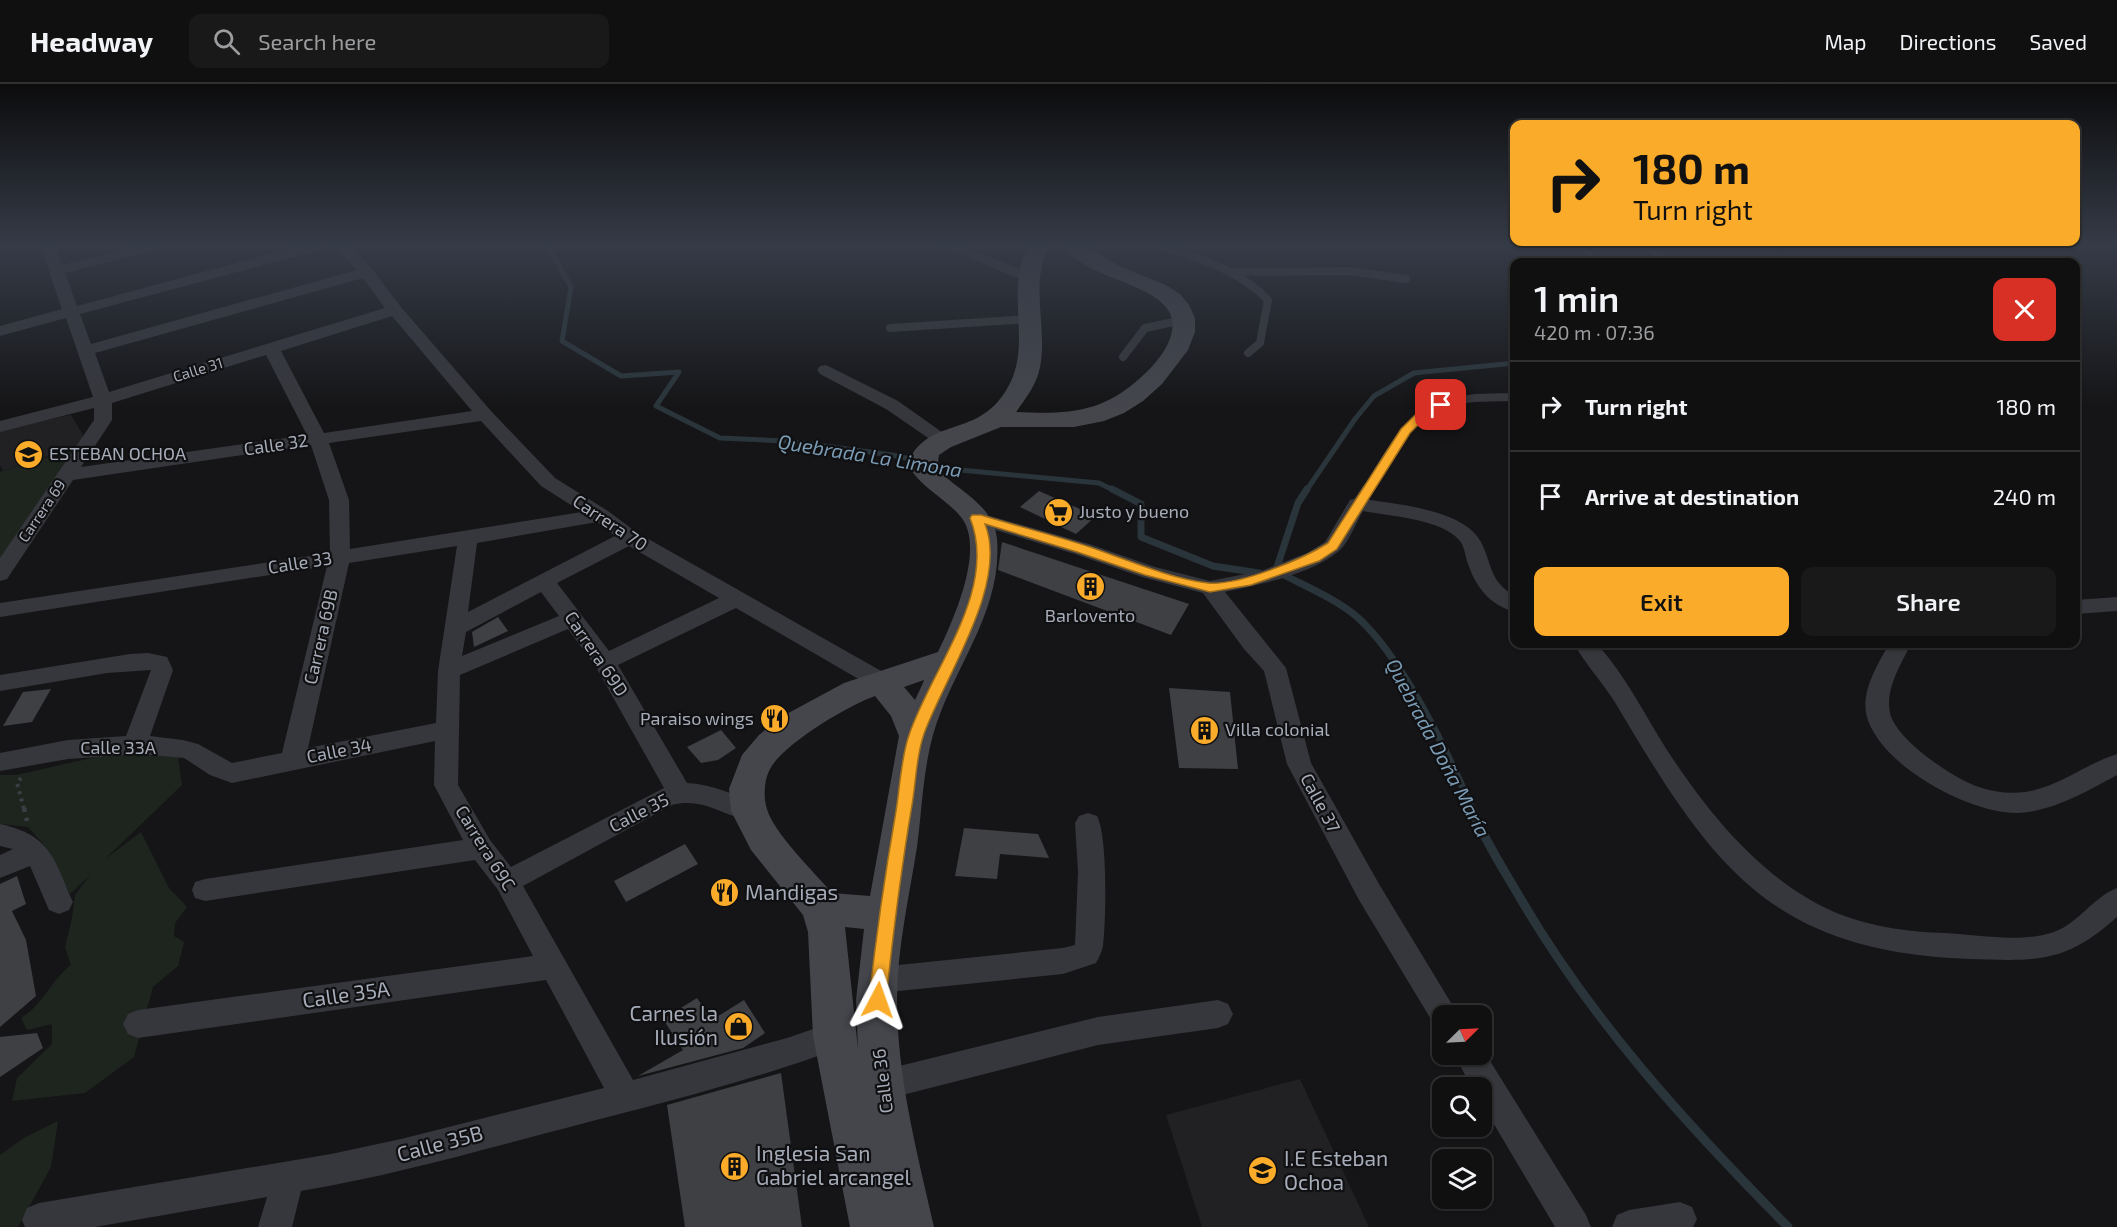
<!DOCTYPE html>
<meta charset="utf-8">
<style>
body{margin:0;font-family:"Exo 2",sans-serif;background:#19191a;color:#f1f3f6;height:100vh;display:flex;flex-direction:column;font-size:22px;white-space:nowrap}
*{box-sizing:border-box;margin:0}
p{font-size:20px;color:#9c9d9f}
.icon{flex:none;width:33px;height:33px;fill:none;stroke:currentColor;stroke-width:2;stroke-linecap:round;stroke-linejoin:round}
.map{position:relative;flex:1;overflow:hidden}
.sheet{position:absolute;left:1510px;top:174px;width:570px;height:390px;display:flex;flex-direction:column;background:#101011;border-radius:12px;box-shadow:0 2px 4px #0004,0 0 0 2px #303031}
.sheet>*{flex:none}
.banner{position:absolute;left:1510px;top:36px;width:570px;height:126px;border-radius:12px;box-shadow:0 2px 4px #0004,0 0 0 2px #303031;background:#faab29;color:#111;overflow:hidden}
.needle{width:39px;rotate:66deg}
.controls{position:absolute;left:1432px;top:921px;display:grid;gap:12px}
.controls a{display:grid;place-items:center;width:60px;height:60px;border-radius:12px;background:#101011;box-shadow:0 2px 4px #0004,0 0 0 2px #303031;font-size:30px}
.pin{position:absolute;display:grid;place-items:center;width:51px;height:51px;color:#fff;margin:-26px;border-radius:12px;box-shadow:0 3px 9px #0006}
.me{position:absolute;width:66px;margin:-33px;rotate:4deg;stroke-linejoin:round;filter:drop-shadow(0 0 4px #0008)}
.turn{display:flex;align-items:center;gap:21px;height:126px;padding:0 24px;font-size:27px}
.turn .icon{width:78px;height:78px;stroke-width:2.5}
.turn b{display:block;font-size:42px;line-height:51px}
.round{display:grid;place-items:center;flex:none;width:63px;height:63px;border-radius:12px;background:#19191a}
.overview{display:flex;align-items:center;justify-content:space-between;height:102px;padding:0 24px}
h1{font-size:36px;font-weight:600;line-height:45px}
.cta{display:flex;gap:12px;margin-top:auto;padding:12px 24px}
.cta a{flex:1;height:69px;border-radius:12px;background:#faab29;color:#111;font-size:24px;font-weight:600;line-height:69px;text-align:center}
.cta a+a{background:#19191a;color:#f1f3f6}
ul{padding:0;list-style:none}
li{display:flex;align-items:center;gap:18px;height:90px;padding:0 24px;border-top:2px solid #303031}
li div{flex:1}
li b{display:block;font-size:22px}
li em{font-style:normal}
header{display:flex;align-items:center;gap:36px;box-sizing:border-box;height:84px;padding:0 30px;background:#101011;border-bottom:2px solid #303031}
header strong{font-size:28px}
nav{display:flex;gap:33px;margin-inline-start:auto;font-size:21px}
.search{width:420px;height:54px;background:#19191a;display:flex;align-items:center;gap:15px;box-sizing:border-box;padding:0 21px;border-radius:12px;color:#9c9d9f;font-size:22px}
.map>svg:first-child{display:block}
.built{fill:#212124}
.green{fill:#1d251e}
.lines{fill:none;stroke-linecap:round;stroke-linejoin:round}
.stream-far2{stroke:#2a353b;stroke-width:5}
.stream-far1{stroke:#2a353b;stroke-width:7}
.stream{stroke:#2a353b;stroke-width:9}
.building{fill:#3f4044}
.path-far1{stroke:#3c3e43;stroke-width:4;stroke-dasharray:3 4.5;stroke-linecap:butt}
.path{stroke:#3c3e43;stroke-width:4.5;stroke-dasharray:4 6;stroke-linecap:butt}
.service-far1{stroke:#36373c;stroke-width:8}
.service{stroke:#36373c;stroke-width:10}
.minor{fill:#36373c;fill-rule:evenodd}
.secondary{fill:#44464c;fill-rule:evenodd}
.route{fill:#faab29;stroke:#a26f1b;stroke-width:1.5}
.labels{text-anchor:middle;stroke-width:4.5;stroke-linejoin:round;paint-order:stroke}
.far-street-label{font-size:15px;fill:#a6acb8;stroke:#101012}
.street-label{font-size:18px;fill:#a6acb8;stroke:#101012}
.poi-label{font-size:18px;fill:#a6acb8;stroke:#101012;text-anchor:start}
.water-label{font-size:20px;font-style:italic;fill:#7b9cb5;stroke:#101012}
.near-poi-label{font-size:21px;fill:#a6acb8;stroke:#101012;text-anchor:start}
.near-street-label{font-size:21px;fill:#a6acb8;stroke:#101012}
</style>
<header>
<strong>Headway</strong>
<div class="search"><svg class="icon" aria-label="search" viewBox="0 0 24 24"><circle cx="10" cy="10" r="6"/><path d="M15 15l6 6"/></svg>Search here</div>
<nav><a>Map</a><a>Directions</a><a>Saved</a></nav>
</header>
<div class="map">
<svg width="2117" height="1143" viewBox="0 0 2117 1143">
<rect width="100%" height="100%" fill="#151517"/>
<!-- built -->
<g class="built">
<polygon points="71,331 88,359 3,387 0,381 0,345"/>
<polygon points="1300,995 1369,1143 1202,1143 1166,1031"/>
</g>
<!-- green -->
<g class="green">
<polygon points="81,363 0,483 0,388"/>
<path d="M 114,669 L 178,673 L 182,701 L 105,775 L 141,748 L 169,804 L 187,823 L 175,839 L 174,852 L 184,858 L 178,882 L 153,903 L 134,973 L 85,1009 L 12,1017 L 17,994 L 52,960 L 52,940 L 27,946 L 21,934 C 44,920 50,897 71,881 L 65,863 L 72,834 L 75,811 L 90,791 L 70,810 L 44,761 L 28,743 L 0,740 L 0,691 L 16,691 Z"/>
<polygon points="58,1037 51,1083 18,1143 0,1143 0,1071 24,1054"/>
</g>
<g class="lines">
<!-- stream-far2 -->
<g class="stream-far2">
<polyline points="548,163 571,203 562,257 621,292 679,288 656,322 720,354 787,357 892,371 960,386 1099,399 1115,407"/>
<polyline points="1581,163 1599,178"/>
<polyline points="1306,407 1355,335 1374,312 1414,289 1515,279"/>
</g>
<!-- stream-far1 -->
<g class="stream-far1">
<polyline points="1112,405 1141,420 1141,453 1213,482 1259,489"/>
<path d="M 1307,405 L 1298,419 L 1277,483 L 1280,489 C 1305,502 1334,514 1356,532 C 1401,571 1449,670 1472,725"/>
</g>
<!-- stream -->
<path class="stream" d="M 1471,724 C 1484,755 1502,783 1519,812 C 1591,936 1687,1041 1788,1143"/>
</g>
<!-- building -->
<g class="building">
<polygon points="1039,407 1096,432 1076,450 1020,423"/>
<polygon points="1002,458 1053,475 1189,520 1171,551 998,486"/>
<polygon points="498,533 508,547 474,563 472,548"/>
<polygon points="1169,604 1230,608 1238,685 1179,684"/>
<polygon points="51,605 32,638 3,642 23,608"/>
<polygon points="721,646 736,664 718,676 701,679 687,663"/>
<polygon points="964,744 1038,750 1049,774 1000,770 997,795 955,792"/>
<polygon points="685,760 698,780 626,818 614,797"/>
<polygon points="17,792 26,820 12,827 26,856 36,912 0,943 0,800"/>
<polygon points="697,914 712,936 744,916 765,949 743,964 638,992 683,966 663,935"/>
<polygon points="37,949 43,964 0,993 0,953"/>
<polygon points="781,989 802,1143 685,1143 667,1021"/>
</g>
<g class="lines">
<!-- path-far1 -->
<polyline class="path-far1" points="21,694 17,699 24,725"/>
<!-- path -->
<polyline class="path" points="24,724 27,737"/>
<!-- service-far1 -->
<g class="service-far1">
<path d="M 1165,163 C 1203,175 1240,187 1268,216 L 1260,259 L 1248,269"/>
<polyline points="1648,163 1667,178"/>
<polyline points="1235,188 1349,187 1406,195"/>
<polyline points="890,244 1030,235"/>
<polyline points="1123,273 1145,244 1183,236"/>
<path d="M 1366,407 C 1385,376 1405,334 1441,321 C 1464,312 1491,314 1515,313"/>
</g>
<!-- service -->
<polyline class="service" points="1357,420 1367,405"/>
<!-- minor -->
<g class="minor">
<path d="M 41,163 L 56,163 L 62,181 L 131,163 L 157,163 L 155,166 L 65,189 L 77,222 L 296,163 L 322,163 L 320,166 L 80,230 L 91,260 L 357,186 L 335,163 L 351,163 L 372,185 L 401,223 L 491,327 L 555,394 L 608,427 L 636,448 L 890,592 L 894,598 L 890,604 L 882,606 L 874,604 L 736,524 L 618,581 L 687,699 C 712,700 735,711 758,720 L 762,727 L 758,734 C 734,742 709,711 672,721 L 523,802 L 633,996 L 787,954 L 834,938 L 845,942 L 849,952 L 845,962 C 756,996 662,1019 570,1043 C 481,1066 392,1092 301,1107 L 292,1143 L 258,1143 L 267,1113 L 95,1143 L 25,1143 L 22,1136 L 27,1124 L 39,1119 L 331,1070 L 401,1055 L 604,1004 L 546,896 L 138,954 L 128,950 L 123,940 L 128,930 L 138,926 L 533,872 L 498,806 L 475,776 L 205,817 L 195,814 L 192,806 L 195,798 L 205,795 L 463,756 L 434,701 L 435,657 L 232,699 L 210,691 L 184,674 L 138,670 L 68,675 L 0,687 L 0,669 L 68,656 L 126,652 L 151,586 L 107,589 L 0,607 L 0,591 L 130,570 L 148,569 L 167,573 L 173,586 L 150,652 L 183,656 L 198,660 L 232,679 L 282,669 L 327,482 L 0,533 L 0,519 L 330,469 L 329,416 L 311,361 L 73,396 L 7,495 L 0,497 L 0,474 L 94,336 L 94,324 L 0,348 L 0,337 L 93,313 L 66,234 L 0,252 L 0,242 L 62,225 ZM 363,194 L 385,224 L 109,308 L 95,269 ZM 392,232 L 472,327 L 324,349 L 281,267 ZM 266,271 L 307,351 L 81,383 L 112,336 L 112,319 ZM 481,337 L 541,402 L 582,428 L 350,465 L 349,416 L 329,359 ZM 597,438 L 615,452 L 468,528 L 477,459 ZM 457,462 L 438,587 L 436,639 L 308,664 L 349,479 ZM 629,462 L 719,514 L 609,567 L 557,499 ZM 541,508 L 559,532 L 462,572 L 466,548 ZM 568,545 L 596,583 L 664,704 L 511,783 L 490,756 L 458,701 L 460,591 Z"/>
<polygon points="943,163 965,163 1033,190 1036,193 1028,198 1023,196"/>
<polygon points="826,281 898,317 953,356 951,360 937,360 886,325 820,290 817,286 820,282"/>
<path d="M 1357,414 C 1392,420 1463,424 1481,458 C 1493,482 1489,497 1515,512 L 1515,528 C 1489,521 1475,502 1467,477 C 1465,470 1464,461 1459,456 C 1442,435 1388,432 1363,427 C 1356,439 1349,458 1339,467 C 1312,490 1258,501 1225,508 L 1286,584 L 1311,679 L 1379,800 L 1459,932 L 1443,932 L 1443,945 L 1435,942 L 1359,816 L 1287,680 L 1264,587 L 1244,565 L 1203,509 L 1142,493 L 1075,470 L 969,438 L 966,434 L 969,430 L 976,428 L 1089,460 L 1155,483 L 1210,497 L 1261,487 L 1307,469 L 1325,458 L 1350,416 Z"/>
<polygon points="2117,513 2117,527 2076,530 2076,516"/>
<path d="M 1574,560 L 1597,560 C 1626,592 1644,630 1667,666 C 1708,729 1761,794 1830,826 C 1865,842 1907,848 1945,849 C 1979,851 2021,859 2054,848 C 2079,839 2093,813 2117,804 L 2117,833 C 2065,880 2036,877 1970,875 C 1769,868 1711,780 1616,620 C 1603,599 1586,581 1574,560 Z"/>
<path d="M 1889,560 L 1911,560 C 1901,580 1885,605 1890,629 C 1896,656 1954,695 1979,703 C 1993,708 2010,710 2025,708 C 2059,703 2085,680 2117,670 L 2117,691 C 2088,707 2053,727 2019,729 C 1971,731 1876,680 1866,629 C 1862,605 1878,580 1889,560 Z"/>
<path d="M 1088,729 L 1097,732 C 1108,753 1106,836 1103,862 C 1102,868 1099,873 1096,879 L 1063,890 L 879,909 L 869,905 L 865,896 L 869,887 L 879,883 L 1063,864 L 1075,861 L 1078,788 L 1075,739 L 1079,732 Z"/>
<path d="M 0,740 C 51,751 54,775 73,818 L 69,826 L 59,830 L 49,826 L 30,782 L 0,794 L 0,771 L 13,765 L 0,762 Z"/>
<polygon points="1218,916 1228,920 1233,930 1228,940 1218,944 1098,961 883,1016 872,1011 868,1001 872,991 883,986 1098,933"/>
<polygon points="1482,964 1586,1131 1591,1143 1555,1143 1482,1020 1482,1004 1472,1004 1454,970 1482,970"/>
<polygon points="1680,1118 1692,1123 1697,1135 1693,1143 1612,1143 1617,1131 1629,1126"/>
</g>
<!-- secondary -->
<path class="secondary" d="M 1028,163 L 1049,163 C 1029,201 1048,243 1040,283 C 1037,300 1026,314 1016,328 C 1066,330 1100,330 1139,295 C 1153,283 1169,265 1172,247 C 1181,200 1088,199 1064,163 L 1088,163 L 1121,183 L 1164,200 L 1180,210 L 1189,221 L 1195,234 L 1195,248 L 1188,266 L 1162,300 L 1143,317 L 1124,329 L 1104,337 L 1074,343 L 1001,343 L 951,363 L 939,371 L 937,385 C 958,407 994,421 997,455 C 1003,528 952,584 933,651 C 923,687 922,726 917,763 C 909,814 897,864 897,916 C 897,993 917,1068 934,1143 L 850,1143 L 813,952 L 808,848 L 803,831 L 751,766 L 731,727 L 729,705 L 742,671 L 759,651 L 781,633 L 844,599 L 938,568 C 953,537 986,464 961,433 C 946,415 924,405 911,386 L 913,369 C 937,334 981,352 1008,303 C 1033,259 1004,207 1028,163 ZM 924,596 L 923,599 L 915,616 L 904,603 ZM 875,612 L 891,632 L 899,652 L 870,812 L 832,809 C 815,789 773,748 767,725 C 763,713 764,696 770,685 C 783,660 849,621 875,612 ZM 845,843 L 864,845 L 856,916 L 858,965 Z"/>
</g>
<!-- sky -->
<linearGradient id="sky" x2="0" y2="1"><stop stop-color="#0c0c0d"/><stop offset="0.5" stop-color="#353b47"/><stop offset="1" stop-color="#353b47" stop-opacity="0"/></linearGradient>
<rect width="2117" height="323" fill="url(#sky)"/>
<!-- route -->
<path class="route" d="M 1441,318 L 1445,319 L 1445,323 L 1423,336 L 1410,349 L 1337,465 L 1319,477 L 1251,501 L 1210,508 L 1145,491 L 1077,468 L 985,440 C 1009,500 944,594 924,650 C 916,672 916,699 912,721 C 901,786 893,850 886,916 L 884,921 L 878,924 L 871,921 L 869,916 C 876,852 885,790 896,727 C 900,702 901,674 909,651 C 931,585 999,506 970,434 L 972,431 L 981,431 C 1017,442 1054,451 1090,463 C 1125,475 1172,495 1208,499 C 1238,502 1303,475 1328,459 L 1401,345 L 1415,331 Z"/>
<!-- icons -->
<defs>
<symbol id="school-disc" viewBox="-11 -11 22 22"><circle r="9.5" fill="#faab29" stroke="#101012"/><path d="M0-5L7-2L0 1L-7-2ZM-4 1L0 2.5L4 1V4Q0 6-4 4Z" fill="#111"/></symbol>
<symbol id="supermarket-disc" viewBox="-11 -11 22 22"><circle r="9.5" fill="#faab29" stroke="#101012"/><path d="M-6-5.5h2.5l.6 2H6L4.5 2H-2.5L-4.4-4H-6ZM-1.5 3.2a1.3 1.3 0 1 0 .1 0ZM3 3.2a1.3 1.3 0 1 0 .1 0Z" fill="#111"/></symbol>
<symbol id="building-disc" viewBox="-11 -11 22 22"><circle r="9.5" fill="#faab29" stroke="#101012"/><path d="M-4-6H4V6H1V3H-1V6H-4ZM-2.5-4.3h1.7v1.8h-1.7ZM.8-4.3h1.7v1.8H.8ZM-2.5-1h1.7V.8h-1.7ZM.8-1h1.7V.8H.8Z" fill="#111"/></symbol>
<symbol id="restaurant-disc" viewBox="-11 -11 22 22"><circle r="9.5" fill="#faab29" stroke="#101012"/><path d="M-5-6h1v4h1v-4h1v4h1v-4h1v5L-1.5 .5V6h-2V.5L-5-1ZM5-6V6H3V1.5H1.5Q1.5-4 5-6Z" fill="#111"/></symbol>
<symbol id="shop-disc" viewBox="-11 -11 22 22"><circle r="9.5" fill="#faab29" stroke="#101012"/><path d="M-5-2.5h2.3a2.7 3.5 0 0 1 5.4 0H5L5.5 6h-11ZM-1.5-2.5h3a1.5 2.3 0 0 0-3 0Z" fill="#111"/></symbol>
</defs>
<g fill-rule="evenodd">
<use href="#school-disc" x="12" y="354" width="33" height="33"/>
<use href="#supermarket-disc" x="1042" y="412" width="33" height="33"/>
<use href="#building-disc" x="1074" y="486" width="33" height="33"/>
<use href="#restaurant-disc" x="758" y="618" width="33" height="33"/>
<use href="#building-disc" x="1188" y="630" width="33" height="33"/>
<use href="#restaurant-disc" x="708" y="792" width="33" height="33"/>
<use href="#shop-disc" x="722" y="926" width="33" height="33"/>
<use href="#building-disc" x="718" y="1066" width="33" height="33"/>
<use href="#school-disc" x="1246" y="1070" width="33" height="33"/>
</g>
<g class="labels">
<!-- far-street labels -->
<g class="far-street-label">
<text transform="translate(198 286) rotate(-17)" y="5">Calle 31</text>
<text transform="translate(42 427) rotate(-56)" y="5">Carrera 69</text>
</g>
<!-- street labels -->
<g class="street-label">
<text transform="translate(276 361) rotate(-8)" y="6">Calle 32</text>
<text transform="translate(610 439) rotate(34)" y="6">Carrera 70</text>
<text transform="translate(300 479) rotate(-9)" y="6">Calle 33</text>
<text transform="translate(321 553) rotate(-77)" y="6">Carrera 69B</text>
<text transform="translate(596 570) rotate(56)" y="6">Carrera 69D</text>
<text x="118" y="670">Calle 33A</text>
<text transform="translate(339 667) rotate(-11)" y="6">Calle 34</text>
<text transform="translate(1320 719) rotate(62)" y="6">Calle 37</text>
<text transform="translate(639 729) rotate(-27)" y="6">Calle 35</text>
<text transform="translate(485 764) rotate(58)" y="6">Carrera 69C</text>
<text transform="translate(883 997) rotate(-97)" y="6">Calle 36</text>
</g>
<!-- poi labels -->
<g class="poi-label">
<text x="49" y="376">ESTEBAN OCHOA</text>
<text x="1079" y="434">Justo y bueno</text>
<text x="1090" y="538" text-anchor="middle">Barlovento</text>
<text x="754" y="641" text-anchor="end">Paraiso wings</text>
<text x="1225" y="652">Villa colonial</text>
</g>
<!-- water labels -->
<g class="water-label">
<text transform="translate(870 372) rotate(9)" y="7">Quebrada La Limona</text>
<text transform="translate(1438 664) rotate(62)" y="7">Quebrada Doña María</text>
</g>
<!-- near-poi labels -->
<g class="near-poi-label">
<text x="745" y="816">Mandigas</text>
<text x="718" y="937" text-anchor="end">Carnes la<tspan x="718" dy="24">Ilusión</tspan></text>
<text x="756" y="1077">Inglesia San<tspan x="756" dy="24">Gabriel arcangel</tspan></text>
<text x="1284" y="1082">I.E Esteban<tspan x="1284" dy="24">Ochoa</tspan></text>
</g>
<!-- near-street labels -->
<g class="near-street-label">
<text transform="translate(346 911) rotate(-8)" y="7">Calle 35A</text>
<text transform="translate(440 1060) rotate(-15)" y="7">Calle 35B</text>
</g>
</g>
</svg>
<div class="controls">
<a><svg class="needle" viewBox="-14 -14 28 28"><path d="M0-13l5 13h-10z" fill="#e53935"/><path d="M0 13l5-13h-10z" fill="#9c9d9f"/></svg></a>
<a><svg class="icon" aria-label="search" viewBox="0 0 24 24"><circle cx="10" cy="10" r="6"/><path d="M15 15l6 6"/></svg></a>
<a><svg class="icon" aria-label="layers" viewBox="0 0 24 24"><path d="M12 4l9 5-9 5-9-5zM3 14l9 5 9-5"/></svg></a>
</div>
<div class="pin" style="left:1441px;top:321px;background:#d93025"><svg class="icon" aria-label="arrive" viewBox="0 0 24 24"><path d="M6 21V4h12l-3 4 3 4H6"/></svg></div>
<svg class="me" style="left:878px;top:916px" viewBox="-20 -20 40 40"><path d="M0-17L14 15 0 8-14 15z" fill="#faab29" stroke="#fff" stroke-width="4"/></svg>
<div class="banner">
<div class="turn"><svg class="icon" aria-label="right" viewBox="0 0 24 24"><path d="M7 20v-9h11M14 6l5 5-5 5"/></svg><div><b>180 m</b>Turn right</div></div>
</div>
<section class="sheet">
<div class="overview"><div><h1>1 min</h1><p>420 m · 07:36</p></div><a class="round" style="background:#d93025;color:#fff"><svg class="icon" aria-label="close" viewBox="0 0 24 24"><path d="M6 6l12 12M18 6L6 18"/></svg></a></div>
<ul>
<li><svg class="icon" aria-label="right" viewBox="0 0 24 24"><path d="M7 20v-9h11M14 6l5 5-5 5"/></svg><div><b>Turn right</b></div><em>180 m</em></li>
<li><svg class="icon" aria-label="arrive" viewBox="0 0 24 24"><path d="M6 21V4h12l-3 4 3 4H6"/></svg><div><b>Arrive at destination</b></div><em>240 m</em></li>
</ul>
<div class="cta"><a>Exit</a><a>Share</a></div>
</section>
</div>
